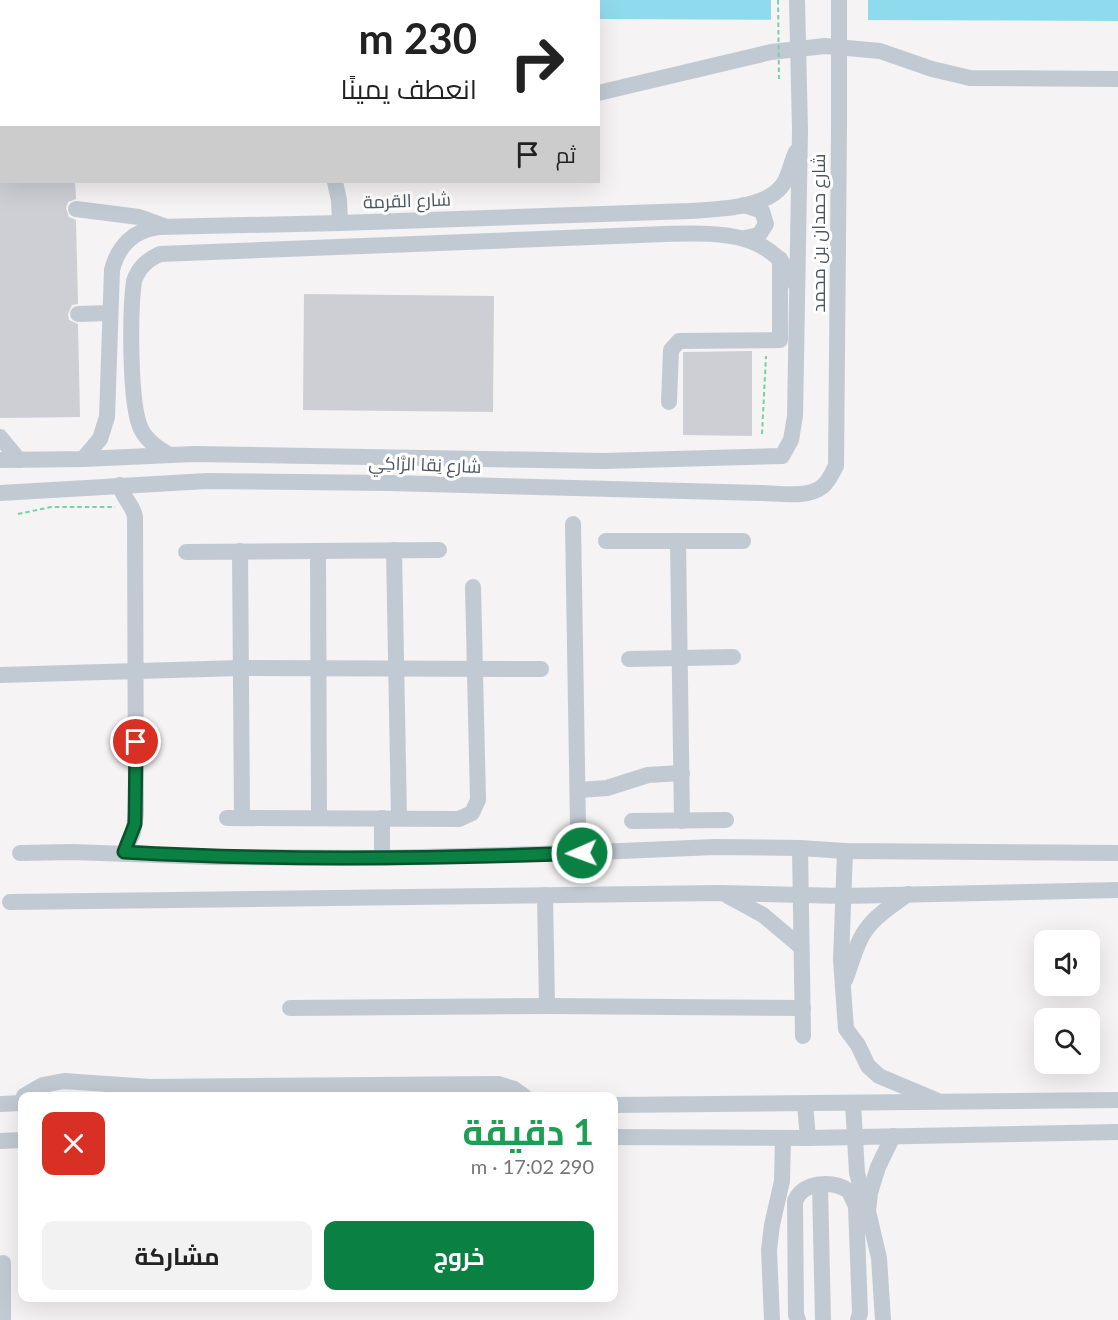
<!DOCTYPE html>
<html lang="ar">
<meta charset="utf-8">
<style>
body{margin:0;font-family:Lato,Cairo,sans-serif;background:#f2f2f2;color:#222;direction:rtl;height:100vh;display:flex;flex-direction:column;font-size:22px;white-space:nowrap}
*{box-sizing:border-box;margin:0}
p{font-size:20px;color:#767676}
.icon{flex:none;width:33px;height:33px;fill:none;stroke:currentColor;stroke-width:2;stroke-linecap:round;stroke-linejoin:round}
.map{position:relative;flex:1;overflow:hidden;direction:ltr}
.sheet{position:absolute;left:18px;top:1092px;width:600px;height:210px;display:flex;flex-direction:column;background:#fff;border-radius:12px;box-shadow:0 6px 24px #0002;direction:rtl}
.sheet>*{flex:none}
.hud{position:absolute;left:0px;top:0px;width:600px;height:183px;box-shadow:0 6px 24px #0002;direction:rtl;background:#fff;color:#222;overflow:hidden}
.fabs{position:absolute;left:1034px;top:930px;display:grid;gap:12px}
.fabs a{display:grid;place-items:center;width:66px;height:66px;border-radius:12px;background:#fff;box-shadow:0 6px 24px #0002;font-size:30px}
.pin{position:absolute;display:grid;place-items:center;width:51px;height:51px;color:#fff;margin:-26px;border:3px solid #fff;border-radius:50%;box-shadow:0 2px 6px #0007}
.me{position:absolute;width:66px;margin:-33px;rotate:268deg;stroke-linejoin:round;filter:drop-shadow(0 0 4px #0008)}
.turn{display:flex;align-items:center;gap:21px;height:126px;padding:0 24px;font-size:27px}
.turn .icon{width:78px;height:78px;stroke-width:2.5}
.turn b{display:block;font-size:42px;line-height:51px}
.then{display:flex;align-items:center;height:57px;padding:0 24px;background:#0003;gap:12px;font-size:22px}
.round{display:grid;place-items:center;flex:none;width:63px;height:63px;border-radius:12px;background:#f2f2f2}
.head{display:flex;align-items:center;justify-content:space-between;height:102px;padding:0 24px}
h1{font-size:36px;font-weight:700;line-height:45px;color:#1e9e55}
.primary-button{display:flex;gap:12px;margin-top:auto;padding:12px 24px}
.primary-button a{flex:1;height:69px;border-radius:12px;background:#0b8043;color:#fff;font-size:24px;font-weight:700;line-height:69px;text-align:center}
.primary-button a+a{background:#f2f2f2;color:#222}
.map>svg:first-child{display:block}
.water{fill:#90daee}
.pier{fill:#f5f3f3}
.building{fill:#cdcfd5}
.lines{fill:none;stroke-linecap:round;stroke-linejoin:round}
.path{stroke:#7ad0a6;stroke-width:2;stroke-dasharray:4.5 3;stroke-linecap:butt}
.minor{stroke:#c1cad2;stroke-width:16}
.path-bridge{stroke:#7ad0a6;stroke-width:2;stroke-dasharray:4.5 3;stroke-linecap:butt}
.minor-bridge{stroke:#c1cad2;stroke-width:16}
.route-casing{stroke:#07532c;stroke-width:15}
.route{stroke:#0b8043;stroke-width:10}
.labels{text-anchor:middle;stroke-width:6;stroke-linejoin:round;paint-order:stroke}
.street-label{font-size:18px;fill:#4a5661;stroke:#fff}
</style>
<div class="map">
<svg width="1118" height="1320" viewBox="0 0 1118 1320">
<rect width="100%" height="100%" fill="#f5f3f3"/>
<!-- water -->
<polygon class="water" points="0,0 1118,0 1118,21 599,19 598,2 2,2 0,31"/>
<!-- pier -->
<rect class="pier" x="771" y="0" width="97" height="24"/>
<!-- building -->
<g class="building">
<polygon points="0,182 75,182 76,199 68,202 66,208 69,217 76,220 78,304 72,305 68,314 69,320 78,324 80,417 0,418"/>
<polygon points="304,294 494,296 493,412 303,410"/>
<polygon points="752,351 752,436 683,435 683,352"/>
</g>
<g class="lines">
<!-- path -->
<g class="path">
<polyline points="762,434 766,356"/>
<polyline points="18,514 51,507 115,507"/>
</g>
<!-- minor -->
<g class="minor">
<polyline points="598,93 771,52 825,46 880,51 932,69 970,78 1118,79"/>
<polyline points="335,182 339,200 340,223"/>
<polyline points="744,205 762,211 766,224 759,235 745,238"/>
<polyline points="76,209 139,217 164,226"/>
<polyline points="78,314 109,313"/>
<polyline points="669,402 671,350 679,341 780,340 780,259"/>
<polyline points="0,437 19,460"/>
<path d="M 168,454 C 158,448 147,441 141,429 C 129,404 130,310 134,281 C 139,267 147,260 160,254 L 665,234 C 717,233 772,229 796,285"/>
<path d="M 83,459 L 100,439 L 107,417 L 112,270 C 118,246 134,230 159,227 L 340,223 L 689,211 C 717,209 768,209 784,183 C 790,173 791,162 796,152"/>
<polyline points="0,460 83,459 194,454 603,461 782,456 791,440 795,416 800,130"/>
<path d="M 120,485 C 122,498 133,504 135,517 L 136,814 L 133,833 L 124,852"/>
<path d="M 0,493 L 207,481 L 389,483 L 760,493 C 779,493 808,499 823,486 C 829,481 832,473 836,466 L 839,129"/>
<polyline points="573,524 578,826 582,853"/>
<polyline points="606,541 743,541"/>
<polyline points="678,541 682,821"/>
<polyline points="394,550 399,818"/>
<polyline points="240,551 242,817"/>
<polyline points="318,551 319,817"/>
<polyline points="186,552 439,550"/>
<polyline points="629,659 733,657"/>
<polyline points="0,675 241,668 541,669"/>
<polyline points="579,790 607,788 648,775 682,773"/>
<polyline points="227,818 459,819 472,813 478,800 473,587"/>
<polyline points="382,818 382,858"/>
<polyline points="632,821 726,820"/>
<polyline points="800,848 803,1036"/>
<polyline points="845,851 841,960 846,1029 858,1045 868,1066 879,1076 936,1100"/>
<polyline points="20,853 72,852 212,857 382,858 574,853 715,847 800,848 845,851 1118,853"/>
<polyline points="545,895 547,1006"/>
<polyline points="728,896 763,915 801,947"/>
<polyline points="10,902 719,893 843,896 1118,890"/>
<path d="M 845,980 C 852,963 856,942 868,927 C 878,914 894,904 908,894"/>
<polyline points="290,1008 547,1006 803,1008"/>
<polyline points="24,1096 43,1085 64,1081 150,1087 498,1084 514,1089 524,1096"/>
<polyline points="853,1103 857,1173 866,1206"/>
<polyline points="0,1104 22,1103"/>
<polyline points="805,1104 808,1138"/>
<polyline points="614,1105 1118,1100"/>
<polyline points="614,1137 808,1138 1118,1132"/>
<polyline points="0,1141 22,1140"/>
<polyline points="820,1185 823,1320"/>
<polyline points="3,1263 3,1320"/>
<polyline points="772,1320 769,1250 772,1225 782,1181 783,1138"/>
<path d="M 798,1320 L 796,1315 L 795,1201 C 803,1181 833,1180 849,1191 L 856,1206 L 860,1313 L 858,1320"/>
<polyline points="883,1320 879,1258 868,1211 870,1193 878,1167 893,1136"/>
</g>
<!-- path-bridge -->
<polyline class="path-bridge" points="778,0 779,79"/>
<!-- minor-bridge -->
<g class="minor-bridge">
<polyline points="797,0 800,130"/>
<polyline points="839,0 839,129"/>
</g>
</g>
<g class="lines">
<defs>
<path id="route" d="M 136,742 L 135,824 L 124,852 C 277,861 430,859 582,853"/>
</defs>
<!-- route casing -->
<use href="#route" class="route-casing"/>
<!-- route -->
<use href="#route" class="route"/>
</g>
<g class="labels">
<!-- street labels -->
<g class="street-label">
<text transform="translate(407 201) rotate(-2)" y="6">شارع القرمة</text>
<text transform="translate(819 233) rotate(-90)" y="6">شارع حمدان بن محمد</text>
<text transform="translate(425 465) rotate(2)" y="6">شارع نِقا الرَّاكِي</text>
</g>
</g>
</svg>
<div class="fabs">
<a><svg class="icon" aria-label="sound" viewBox="0 0 24 24"><path d="M4 9h4l5-4v14l-5-4H4zM17 9q2 3 0 6"/></svg></a>
<a><svg class="icon" aria-label="search" viewBox="0 0 24 24"><circle cx="10" cy="10" r="6"/><path d="M15 15l6 6"/></svg></a>
</div>
<div class="pin" style="left:136px;top:742px;background:#d93025"><svg class="icon" aria-label="arrive" viewBox="0 0 24 24"><path d="M6 21V4h12l-3 4 3 4H6"/></svg></div>
<svg class="me" style="left:582px;top:853px" viewBox="-20 -20 40 40"><circle r="17" fill="#0b8043" stroke="#fff" stroke-width="3"/><path d="M0-11L8 9 0 5-8 9z" fill="#fff"/></svg>
<div class="hud">
<div class="turn"><svg class="icon" aria-label="right" viewBox="0 0 24 24"><path d="M7 20v-9h11M14 6l5 5-5 5"/></svg><div><b>230 m</b>انعطف يمينًا</div></div>
<div class="then">ثم<svg class="icon" aria-label="arrive" viewBox="0 0 24 24"><path d="M6 21V4h12l-3 4 3 4H6"/></svg></div>
</div>
<section class="sheet">
<div class="head"><div><h1>1 دقيقة</h1><p>290 m · 17:02</p></div><a class="round" style="background:#d93025;color:#fff"><svg class="icon" aria-label="close" viewBox="0 0 24 24"><path d="M6 6l12 12M18 6L6 18"/></svg></a></div>
<div class="primary-button"><a>خروج</a><a>مشاركة</a></div>
</section>
</div>
